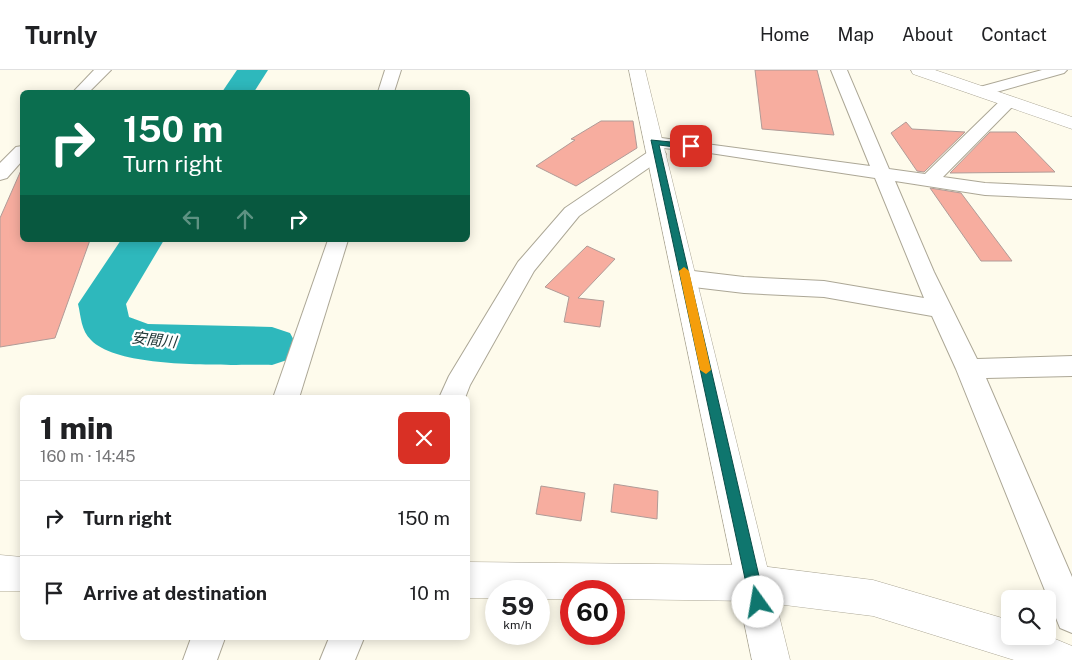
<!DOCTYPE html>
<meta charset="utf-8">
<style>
body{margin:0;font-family:"Public Sans","Noto Sans JP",sans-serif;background:#f6f6f6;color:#202124;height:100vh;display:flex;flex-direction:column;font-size:19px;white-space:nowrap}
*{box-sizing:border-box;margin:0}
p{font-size:16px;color:#757577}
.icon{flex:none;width:28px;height:28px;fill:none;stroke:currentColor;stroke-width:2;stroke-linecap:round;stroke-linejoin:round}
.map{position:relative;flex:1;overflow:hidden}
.drawer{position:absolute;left:20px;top:325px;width:450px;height:245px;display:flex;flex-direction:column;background:#fff;border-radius:8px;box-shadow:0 2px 12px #0003}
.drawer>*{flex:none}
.banner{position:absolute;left:20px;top:20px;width:450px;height:152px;border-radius:8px;box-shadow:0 2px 12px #0003;background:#0b6e4f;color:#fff;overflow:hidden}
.tools{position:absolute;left:1001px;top:520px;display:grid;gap:10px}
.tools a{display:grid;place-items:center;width:55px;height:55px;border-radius:8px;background:#fff;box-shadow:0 2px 12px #0003;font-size:25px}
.speed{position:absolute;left:485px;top:510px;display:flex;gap:10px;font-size:25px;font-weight:700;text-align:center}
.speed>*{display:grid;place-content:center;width:65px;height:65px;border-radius:50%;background:#fff;box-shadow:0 2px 12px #0003;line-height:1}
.speed small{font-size:12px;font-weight:400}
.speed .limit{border:8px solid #d22;background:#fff;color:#111}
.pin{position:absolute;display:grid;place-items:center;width:42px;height:42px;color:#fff;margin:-21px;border-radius:10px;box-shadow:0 2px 8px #0006}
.me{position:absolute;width:55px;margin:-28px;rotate:347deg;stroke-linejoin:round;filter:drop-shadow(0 0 4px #0008)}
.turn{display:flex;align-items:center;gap:18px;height:105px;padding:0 20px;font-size:22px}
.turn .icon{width:65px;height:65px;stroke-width:2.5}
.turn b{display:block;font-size:35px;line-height:42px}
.lanes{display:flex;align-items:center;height:48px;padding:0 20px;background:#0003;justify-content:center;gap:25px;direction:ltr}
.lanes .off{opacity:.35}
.round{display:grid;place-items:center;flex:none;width:52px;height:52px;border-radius:8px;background:#f6f6f6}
.head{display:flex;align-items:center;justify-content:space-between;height:85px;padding:0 20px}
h1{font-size:30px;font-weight:800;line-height:38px}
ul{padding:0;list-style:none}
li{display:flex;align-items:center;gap:15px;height:75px;padding:0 20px;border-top:1px solid #e0e0e0}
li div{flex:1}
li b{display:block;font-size:19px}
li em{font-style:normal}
header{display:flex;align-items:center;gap:30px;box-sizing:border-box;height:70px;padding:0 25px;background:#fff;border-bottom:1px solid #e0e0e0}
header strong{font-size:24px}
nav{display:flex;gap:28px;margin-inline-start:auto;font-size:18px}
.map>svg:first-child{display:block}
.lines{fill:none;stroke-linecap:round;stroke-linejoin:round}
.river{fill:#2eb8bc;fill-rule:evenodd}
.building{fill:#f7ad9f;stroke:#b09b97}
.minor-casing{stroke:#aca796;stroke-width:2}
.tertiary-casing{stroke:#aca796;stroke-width:1}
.primary-casing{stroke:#aca796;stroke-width:1}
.minor{fill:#fff;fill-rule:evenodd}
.tertiary{fill:#fff;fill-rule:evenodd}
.primary{fill:#fff;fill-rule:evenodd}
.route{fill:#0f766e;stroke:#0a4d48}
.slow{fill:#f59e0b}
.labels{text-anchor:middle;stroke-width:4.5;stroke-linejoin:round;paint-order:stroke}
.water-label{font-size:15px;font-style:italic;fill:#213838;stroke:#fff}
</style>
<header>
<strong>Turnly</strong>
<nav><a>Home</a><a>Map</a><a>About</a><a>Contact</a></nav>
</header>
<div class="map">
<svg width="1072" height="590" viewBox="0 0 1072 590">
<rect width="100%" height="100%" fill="#fefbec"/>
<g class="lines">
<!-- river -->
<g class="river">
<polygon points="237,0 268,0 254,22 222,22"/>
<path d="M 121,170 L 164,170 L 126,234 L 129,247 L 148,254 L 272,257 L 290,263 L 297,276 L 290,289 L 272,295 C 230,294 120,300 91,270 C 81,261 81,246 78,234 Z"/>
</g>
</g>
<!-- building -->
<g class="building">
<polygon points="755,0 817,0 834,65 762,59"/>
<polygon points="601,51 633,51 637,78 576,116 536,96 575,70 571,69"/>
<polygon points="906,52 912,59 965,62 924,102 917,101 891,63"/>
<polygon points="990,62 1016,62 1055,102 950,103"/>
<polygon points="22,98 22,170 90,170 55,268 0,277 0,148"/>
<polygon points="930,118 961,123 1012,191 981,191"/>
<polygon points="587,176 615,189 578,228 604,231 600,257 564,252 569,227 545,217"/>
<polygon points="614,414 658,421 657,449 611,442"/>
<polygon points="541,416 585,423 581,451 536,444"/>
</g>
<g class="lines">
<defs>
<g id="minor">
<polygon points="94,0 111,0 89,22 73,22"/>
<polygon points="385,0 401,0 394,22 378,22"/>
<polygon points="831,0 847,0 889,99 925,104 1003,28 1009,26 1017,31 1015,34 943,107 985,113 1072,117 1072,129 985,125 895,111 934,202 977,289 1072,286 1072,306 986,308 1072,507 1072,563 1060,558 956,299 932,246 824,227 744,223 685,216 677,213 674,208 677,203 685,200 744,207 824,211 924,228 875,108 710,83 654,77 648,76 645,72 648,68 654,67 870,96"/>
<polygon points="1042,0 1067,0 1064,3 982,26 974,21 976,18"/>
<polygon points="22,76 22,91 7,108 0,110 0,93 16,77"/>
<polygon points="657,79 663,80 666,84 663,88 579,146 534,201 470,315 465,328 439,328 449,306 518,192 565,138 651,80"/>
<polygon points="328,170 348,170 299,328 273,328"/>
<polygon points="191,568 225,568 217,590 183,590"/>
<polygon points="329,568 364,568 355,590 320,590"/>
</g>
<g id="tertiary">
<polygon points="911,0 935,0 1072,47 1072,59 913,4"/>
<polygon points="0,485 22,487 22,521 0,521"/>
<polygon points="468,492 753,495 873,510 1009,550 1010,566 1048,566 1072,576 1072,590 1014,590 873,546 753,531 614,529 614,521 571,521 571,529 539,529 539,521 496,521 496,528 468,528"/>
</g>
<polygon id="primary" points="629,0 645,0 790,590 752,590"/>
</defs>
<!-- minor casing -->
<use href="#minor" class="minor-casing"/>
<!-- tertiary casing -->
<use href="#tertiary" class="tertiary-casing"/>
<!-- primary casing -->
<use href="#primary" class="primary-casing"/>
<!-- minor -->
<use href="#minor" class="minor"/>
<!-- tertiary -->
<use href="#tertiary" class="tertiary"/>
<!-- primary -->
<use href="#primary" class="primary"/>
</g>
<!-- route -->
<polygon class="route" points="651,70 691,74 695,76 691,79 659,75 765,532 763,537 758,540 752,537 750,532"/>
<!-- slow -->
<polygon class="slow" points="684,197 689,201 711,300 706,304 700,300 679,201"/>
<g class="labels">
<!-- water labels -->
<g class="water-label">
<text transform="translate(154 270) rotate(6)" y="5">安間川</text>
</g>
</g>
</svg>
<div class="tools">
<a><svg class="icon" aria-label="search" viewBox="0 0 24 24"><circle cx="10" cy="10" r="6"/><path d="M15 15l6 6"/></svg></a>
</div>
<div class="speed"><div>59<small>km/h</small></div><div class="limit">60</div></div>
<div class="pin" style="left:691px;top:76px;background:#d93025"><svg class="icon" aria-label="arrive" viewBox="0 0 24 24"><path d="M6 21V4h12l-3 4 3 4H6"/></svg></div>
<svg class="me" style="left:758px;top:532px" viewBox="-20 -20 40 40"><circle r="19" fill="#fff"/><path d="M0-13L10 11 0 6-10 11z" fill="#0f766e"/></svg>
<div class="banner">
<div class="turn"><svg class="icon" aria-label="right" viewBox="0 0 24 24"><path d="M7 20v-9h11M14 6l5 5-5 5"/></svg><div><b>150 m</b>Turn right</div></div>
<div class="lanes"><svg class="icon off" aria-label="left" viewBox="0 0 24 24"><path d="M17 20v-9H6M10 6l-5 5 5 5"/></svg><svg class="icon off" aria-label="ahead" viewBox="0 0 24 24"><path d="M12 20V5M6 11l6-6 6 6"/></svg><svg class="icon" aria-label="right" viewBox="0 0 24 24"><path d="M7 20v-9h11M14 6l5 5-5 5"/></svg></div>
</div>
<section class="drawer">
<div class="head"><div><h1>1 min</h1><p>160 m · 14:45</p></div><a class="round" style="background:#d93025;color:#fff"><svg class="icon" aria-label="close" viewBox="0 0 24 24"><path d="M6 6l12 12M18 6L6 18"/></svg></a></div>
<ul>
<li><svg class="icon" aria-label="right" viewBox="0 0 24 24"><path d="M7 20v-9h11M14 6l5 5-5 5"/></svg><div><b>Turn right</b></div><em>150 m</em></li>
<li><svg class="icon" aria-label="arrive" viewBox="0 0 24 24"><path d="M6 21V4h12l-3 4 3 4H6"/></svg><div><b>Arrive at destination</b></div><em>10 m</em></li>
</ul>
</section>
</div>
